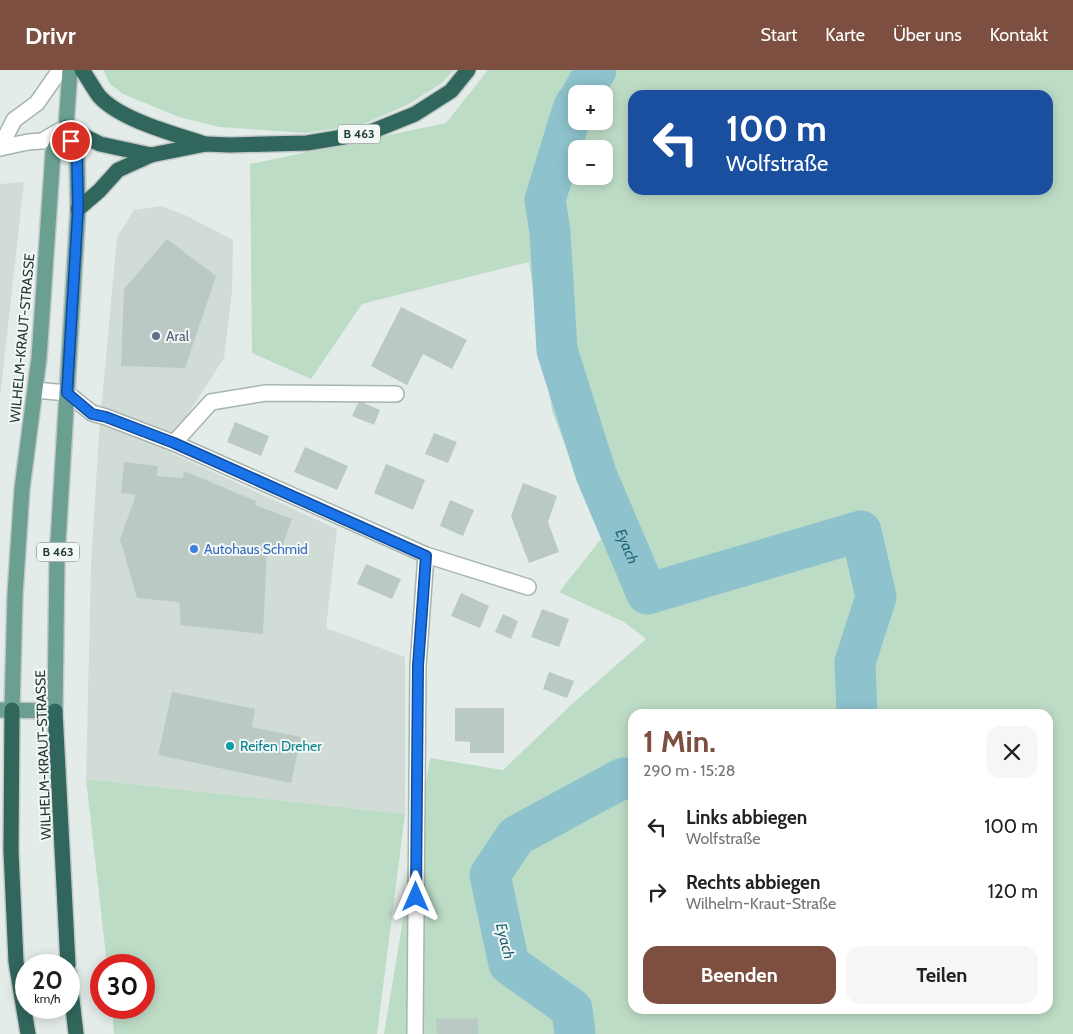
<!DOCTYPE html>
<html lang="de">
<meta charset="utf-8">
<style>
body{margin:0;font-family:Cabin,sans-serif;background:#f6f6f6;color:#222;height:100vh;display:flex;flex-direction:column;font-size:19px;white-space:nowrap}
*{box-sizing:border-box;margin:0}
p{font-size:16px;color:#767676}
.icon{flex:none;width:28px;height:28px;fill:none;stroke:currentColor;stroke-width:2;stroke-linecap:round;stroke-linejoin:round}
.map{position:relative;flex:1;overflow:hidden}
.sheet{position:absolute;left:628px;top:639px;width:425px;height:305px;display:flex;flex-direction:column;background:#fff;border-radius:15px;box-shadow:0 2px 12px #0003}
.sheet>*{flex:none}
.top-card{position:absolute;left:628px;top:20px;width:425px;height:105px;border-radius:15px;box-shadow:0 2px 12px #0003;background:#1a4fa0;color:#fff;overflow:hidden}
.tools{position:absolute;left:568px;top:15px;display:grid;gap:10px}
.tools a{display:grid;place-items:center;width:45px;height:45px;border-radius:10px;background:#fff;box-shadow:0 2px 12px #0003;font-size:25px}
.speed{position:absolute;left:15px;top:884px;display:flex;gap:10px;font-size:25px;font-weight:700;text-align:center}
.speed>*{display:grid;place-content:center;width:65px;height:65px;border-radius:50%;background:#fff;box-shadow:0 2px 12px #0003;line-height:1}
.speed small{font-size:12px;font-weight:400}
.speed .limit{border:8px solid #d22;background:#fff;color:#111}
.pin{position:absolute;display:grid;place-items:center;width:42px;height:42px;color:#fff;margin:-21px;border:2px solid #fff;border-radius:50%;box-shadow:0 1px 5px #0007}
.me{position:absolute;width:55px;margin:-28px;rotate:0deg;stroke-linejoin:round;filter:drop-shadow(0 0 4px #0008)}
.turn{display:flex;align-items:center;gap:18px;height:105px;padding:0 15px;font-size:22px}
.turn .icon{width:65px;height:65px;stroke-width:2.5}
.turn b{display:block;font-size:35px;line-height:42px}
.round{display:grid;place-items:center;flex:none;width:52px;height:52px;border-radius:15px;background:#f6f6f6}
.overview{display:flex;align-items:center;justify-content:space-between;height:85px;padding:0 15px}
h1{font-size:30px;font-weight:700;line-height:38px;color:#7c4f40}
.primary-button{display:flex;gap:10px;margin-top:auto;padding:10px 15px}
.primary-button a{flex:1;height:58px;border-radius:15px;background:#7c4f40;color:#fff;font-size:20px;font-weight:700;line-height:58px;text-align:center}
.primary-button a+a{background:#f6f6f6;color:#222}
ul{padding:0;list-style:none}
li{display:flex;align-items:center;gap:15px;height:65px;padding:0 15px}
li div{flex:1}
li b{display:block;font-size:19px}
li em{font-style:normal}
header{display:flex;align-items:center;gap:30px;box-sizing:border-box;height:70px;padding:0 25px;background:#7c4f40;color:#fff}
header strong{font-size:24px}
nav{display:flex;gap:28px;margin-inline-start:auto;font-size:18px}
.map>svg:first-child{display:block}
.built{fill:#d1dcd7}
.green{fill:#bddcc6;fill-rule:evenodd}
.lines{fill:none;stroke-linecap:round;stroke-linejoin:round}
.river{stroke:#8ec3cd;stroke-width:41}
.building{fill:#bbc9c4}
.minor-casing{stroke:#a6b4af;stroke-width:18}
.major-casing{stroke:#c2c8c7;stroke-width:18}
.highway-casing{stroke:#c2c8c7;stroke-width:18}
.minor{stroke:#fff;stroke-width:15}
.major{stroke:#6a9f92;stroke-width:15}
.highway{stroke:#31665c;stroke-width:15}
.route-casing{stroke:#114b97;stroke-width:12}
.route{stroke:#1a73e8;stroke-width:9}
.service-dot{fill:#5c6f8a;stroke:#f3f8f6;stroke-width:2}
.shop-dot{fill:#3f7fe0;stroke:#f3f8f6;stroke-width:2}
.culture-dot{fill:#0f9aa8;stroke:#f3f8f6;stroke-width:2}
.labels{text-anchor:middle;stroke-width:4;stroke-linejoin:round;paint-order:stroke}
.shield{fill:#f3f8f6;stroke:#627470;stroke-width:1}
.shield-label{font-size:12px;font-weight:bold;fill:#243c36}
.service-label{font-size:14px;fill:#4e5e75;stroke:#f3f8f6;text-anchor:start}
.street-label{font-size:14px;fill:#243c36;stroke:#f3f8f6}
.shop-label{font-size:14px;fill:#366cbe;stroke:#f3f8f6;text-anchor:start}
.culture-label{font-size:14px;fill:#0d838f;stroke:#f3f8f6;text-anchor:start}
.water-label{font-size:15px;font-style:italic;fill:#216574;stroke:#f3f8f6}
</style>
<header>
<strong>Drivr</strong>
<nav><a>Start</a><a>Karte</a><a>Über uns</a><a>Kontakt</a></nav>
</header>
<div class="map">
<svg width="1073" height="964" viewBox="0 0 1073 964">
<rect width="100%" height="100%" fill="#e3ece8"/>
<!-- built -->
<g class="built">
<polygon points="24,112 0,328 0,114"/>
<polygon points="161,136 185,145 233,170 232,221 224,288 165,380 337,459 326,558 405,587 405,744 86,709 91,495 99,364 117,167 134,140"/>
</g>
<!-- green -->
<g class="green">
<polygon points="103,0 454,0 442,13 409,34 364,54 305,63 219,57 179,47 123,24 110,14"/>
<path d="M 488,0 L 1073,0 L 1073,964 L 384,964 L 430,688 L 503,700 L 572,634 L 646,569 L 624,552 L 559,522 L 601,469 L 552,341 L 529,192 L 362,234 L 311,309 L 252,283 L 250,94 L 446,53 ZM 576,24 L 604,24 L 604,51 L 576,51 ZM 632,25 L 1048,25 L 1048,120 L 632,120 ZM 576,79 L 604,79 L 604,106 L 576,106 ZM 632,644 L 1048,644 L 1048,939 L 632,939 Z"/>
<polygon points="86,709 405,744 377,964 114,964 112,938 144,938 144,895 107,895"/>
</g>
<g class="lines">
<!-- river -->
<g class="river">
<polyline points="582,24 596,0"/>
<path id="s1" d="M 576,33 L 573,39 L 545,130 L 550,162 L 557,280 L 596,404 L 647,524 L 861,461 L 876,527 L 855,592 L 857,644"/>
<polyline points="575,964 572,939 509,894 490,805 516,766 623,708 632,710"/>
</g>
</g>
<!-- building -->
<g class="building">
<polygon points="167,169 216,206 185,298 121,296 124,219"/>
<polygon points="401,237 467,270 452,299 423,284 407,315 371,296"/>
<polygon points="359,331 380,340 374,355 352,346"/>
<polygon points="235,352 269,366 261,386 227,372"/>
<polygon points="434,363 457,372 448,393 425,384"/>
<polygon points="305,377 348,396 337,420 294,402"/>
<polygon points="124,392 158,396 157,406 183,408 184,401 256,431 255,435 292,449 281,480 267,478 263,564 181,555 179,532 137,528 120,469 136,425 121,423"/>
<polygon points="386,394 425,410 413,440 374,423"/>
<polygon points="523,413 557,426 548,452 559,482 529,493 511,446"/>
<polygon points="450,430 474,440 463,466 440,456"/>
<polygon points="366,494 401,509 392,529 357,514"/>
<polygon points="461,523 489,536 480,558 451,546"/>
<polygon points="542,539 569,549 559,577 531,567"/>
<polygon points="503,544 518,551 511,569 495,562"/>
<polygon points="549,602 574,611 567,628 543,619"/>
<polygon points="172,622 255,639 252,657 301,667 291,713 158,685"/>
<polygon points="455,638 504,638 504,683 470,683 470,672 455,671"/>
<polygon points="478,948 478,964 437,964 436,949"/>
</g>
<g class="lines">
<defs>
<g id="minor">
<polyline points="0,78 14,50 37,33 60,0"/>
<polyline points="0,78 28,72 42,71 66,57"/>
<polyline points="35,320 67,323 92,343 106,347 174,373 426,485 528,517"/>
<polyline points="174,373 211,332 266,323 396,324"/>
<polyline points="415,964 418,596 426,485"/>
</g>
<g id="major">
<polyline points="0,640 55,641 57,489 78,139 77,85 66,57"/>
<polyline points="12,640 15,525 22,419 39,288 53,82 66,57 70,0"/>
</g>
<g id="highway">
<path d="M 82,0 C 88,8 93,18 99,26 C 120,50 175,64 205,74"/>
<polyline points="66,57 100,74 151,85"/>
<polyline points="78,139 99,121 118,100 151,85 206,74 230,75 307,73 368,63 415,44 451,21 468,0"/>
<polyline points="12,640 11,781 16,892 28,964"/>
<polyline points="55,641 68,895"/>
<polyline points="69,903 76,964"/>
</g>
</defs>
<!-- minor casing -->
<use href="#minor" class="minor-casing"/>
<!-- major casing -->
<use href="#major" class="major-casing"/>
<!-- highway casing -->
<use href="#highway" class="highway-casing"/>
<!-- minor -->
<use href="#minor" class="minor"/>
<!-- major -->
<use href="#major" class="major"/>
<!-- highway -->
<use href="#highway" class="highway"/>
</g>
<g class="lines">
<defs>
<polyline id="route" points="71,71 77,85 78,139 67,323 92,344 106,347 174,373 426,486 418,596 416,827"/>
</defs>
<!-- route casing -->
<use href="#route" class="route-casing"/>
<!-- route -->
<use href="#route" class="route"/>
</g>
<!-- markers -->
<circle class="service-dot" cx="156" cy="266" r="5"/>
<circle class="shop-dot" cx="194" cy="479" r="5"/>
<circle class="culture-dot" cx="230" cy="676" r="5"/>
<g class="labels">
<!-- shield labels -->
<g class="shield">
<rect x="338" y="54.5" width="42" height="19" rx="4"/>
<rect x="37" y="472.5" width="42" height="19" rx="4"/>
</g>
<g class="shield-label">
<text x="359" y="68">B 463</text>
<text x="58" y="486">B 463</text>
</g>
<!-- service labels -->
<g class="service-label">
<text x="166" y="271">Aral</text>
</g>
<!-- street labels -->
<g class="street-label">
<text transform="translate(22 268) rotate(-85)" y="5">WILHELM-KRAUT-STRASSE</text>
<text transform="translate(43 685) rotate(-92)" y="5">WILHELM-KRAUT-STRASSE</text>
</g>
<!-- shop labels -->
<g class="shop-label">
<text x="204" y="484">Autohaus Schmid</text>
</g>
<!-- culture labels -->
<g class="culture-label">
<text x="240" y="681">Reifen Dreher</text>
</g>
<!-- water labels -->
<g class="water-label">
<text dy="5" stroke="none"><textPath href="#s1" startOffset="461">Eyach</textPath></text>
<text transform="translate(505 871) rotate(76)" y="5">Eyach</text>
</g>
</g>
</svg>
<div class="tools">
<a>+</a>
<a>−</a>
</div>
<div class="speed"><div>20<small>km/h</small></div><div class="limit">30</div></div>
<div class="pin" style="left:71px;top:71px;background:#d93025"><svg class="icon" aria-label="arrive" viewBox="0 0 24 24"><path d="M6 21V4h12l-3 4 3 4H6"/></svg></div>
<svg class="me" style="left:416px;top:827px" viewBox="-20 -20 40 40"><path d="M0-17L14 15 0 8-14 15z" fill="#1a73e8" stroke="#fff" stroke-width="4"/></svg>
<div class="top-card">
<div class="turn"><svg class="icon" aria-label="left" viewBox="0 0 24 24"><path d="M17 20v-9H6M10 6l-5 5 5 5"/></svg><div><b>100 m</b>Wolfstraße</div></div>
</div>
<section class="sheet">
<div class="overview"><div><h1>1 Min.</h1><p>290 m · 15:28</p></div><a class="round"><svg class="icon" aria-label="close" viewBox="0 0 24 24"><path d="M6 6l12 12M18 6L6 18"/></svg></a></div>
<ul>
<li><svg class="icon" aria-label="left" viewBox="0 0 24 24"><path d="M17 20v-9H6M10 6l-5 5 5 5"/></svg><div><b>Links abbiegen</b><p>Wolfstraße</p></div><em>100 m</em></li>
<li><svg class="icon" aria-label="right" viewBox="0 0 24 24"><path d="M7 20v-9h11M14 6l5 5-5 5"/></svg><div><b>Rechts abbiegen</b><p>Wilhelm-Kraut-Straße</p></div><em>120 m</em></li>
</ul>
<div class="primary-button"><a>Beenden</a><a>Teilen</a></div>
</section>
</div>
